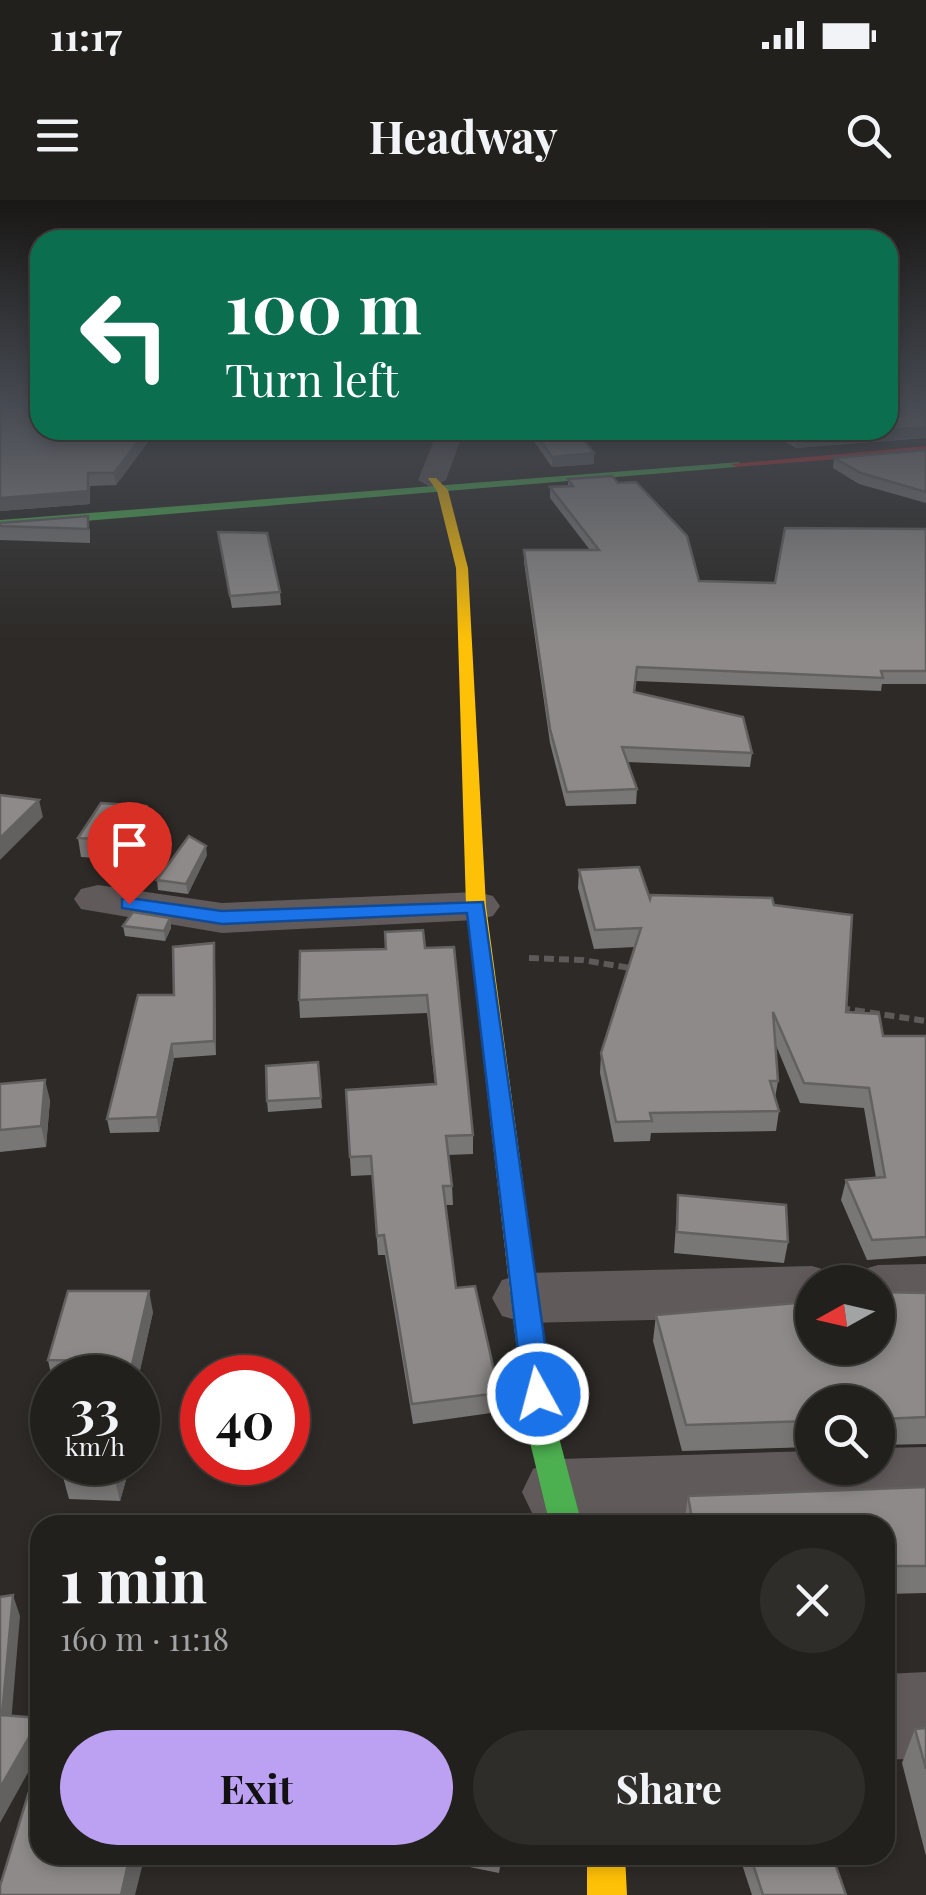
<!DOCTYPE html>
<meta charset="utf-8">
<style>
body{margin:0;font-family:"Playfair Display",serif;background:#2e2d2a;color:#f1f3f6;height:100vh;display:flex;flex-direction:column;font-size:38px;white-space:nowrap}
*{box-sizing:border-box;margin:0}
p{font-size:32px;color:#a2a3a4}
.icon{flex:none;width:55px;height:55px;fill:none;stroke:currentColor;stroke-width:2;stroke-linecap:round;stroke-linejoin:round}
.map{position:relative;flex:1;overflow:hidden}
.details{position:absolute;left:30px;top:1315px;width:865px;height:350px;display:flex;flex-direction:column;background:#22201d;border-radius:30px;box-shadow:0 5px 15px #0003,0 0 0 2px #3f3e3b}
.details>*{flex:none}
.banner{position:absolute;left:30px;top:30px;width:868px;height:210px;border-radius:30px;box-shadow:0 5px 15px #0003,0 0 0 2px #3f3e3b;background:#0b6e4f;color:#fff;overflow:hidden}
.needle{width:65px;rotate:262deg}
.buttons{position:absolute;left:795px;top:1065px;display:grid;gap:20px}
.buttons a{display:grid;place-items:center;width:100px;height:100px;border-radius:50%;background:#22201d;box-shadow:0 5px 15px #0003,0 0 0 2px #3f3e3b;font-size:50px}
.speed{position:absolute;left:30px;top:1155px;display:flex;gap:20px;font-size:50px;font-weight:700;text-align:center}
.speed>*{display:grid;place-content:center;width:130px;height:130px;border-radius:50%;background:#22201d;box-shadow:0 5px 15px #0003,0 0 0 2px #3f3e3b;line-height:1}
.speed small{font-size:25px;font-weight:400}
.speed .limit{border:15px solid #d22;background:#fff;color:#111}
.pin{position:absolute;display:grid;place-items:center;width:85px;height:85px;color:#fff;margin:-102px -42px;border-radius:50% 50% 50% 0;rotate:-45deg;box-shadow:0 0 10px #0007}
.pin .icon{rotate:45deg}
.me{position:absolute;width:110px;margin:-55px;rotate:353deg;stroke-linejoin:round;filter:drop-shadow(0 0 8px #0008)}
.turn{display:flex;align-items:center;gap:35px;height:210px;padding:0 30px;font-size:45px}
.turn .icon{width:130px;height:130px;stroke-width:2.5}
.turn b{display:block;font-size:70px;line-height:85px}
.round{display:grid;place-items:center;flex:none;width:105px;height:105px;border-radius:52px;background:#2e2d2a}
.overview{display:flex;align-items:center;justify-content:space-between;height:170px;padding:0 30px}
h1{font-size:60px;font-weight:700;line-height:75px}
.primary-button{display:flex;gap:20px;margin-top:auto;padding:20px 30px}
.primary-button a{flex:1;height:115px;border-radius:60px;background:#bca0f2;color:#111;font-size:40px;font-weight:700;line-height:115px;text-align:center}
.primary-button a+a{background:#2e2d2a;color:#f1f3f6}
.status{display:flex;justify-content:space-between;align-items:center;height:70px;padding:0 50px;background:#22201d;direction:ltr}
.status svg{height:28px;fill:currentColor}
header{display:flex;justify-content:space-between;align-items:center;height:130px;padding:0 30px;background:#22201d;font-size:45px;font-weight:700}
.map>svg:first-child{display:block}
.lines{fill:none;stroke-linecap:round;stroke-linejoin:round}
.path{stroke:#5e5a59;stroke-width:6;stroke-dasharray:10 5;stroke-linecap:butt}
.street{fill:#605a5b;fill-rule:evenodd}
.fast{fill:#4caf50;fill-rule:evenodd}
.slow{fill:#ffc107;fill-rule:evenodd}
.jam{fill:#c62828;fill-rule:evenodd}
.wall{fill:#797776}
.shaded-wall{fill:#636160}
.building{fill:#8d8a89;stroke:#636160;stroke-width:2.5}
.route{fill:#1a73e8;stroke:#114b97;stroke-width:2.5}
</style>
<div class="status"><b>11:17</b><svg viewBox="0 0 49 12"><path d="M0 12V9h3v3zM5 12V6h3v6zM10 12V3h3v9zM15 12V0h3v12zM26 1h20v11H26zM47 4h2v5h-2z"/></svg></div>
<header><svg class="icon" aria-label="menu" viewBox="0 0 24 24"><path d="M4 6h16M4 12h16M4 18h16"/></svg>Headway<svg class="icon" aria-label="search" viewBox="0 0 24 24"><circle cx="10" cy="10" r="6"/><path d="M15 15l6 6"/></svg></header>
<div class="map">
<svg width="926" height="1695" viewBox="0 0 926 1695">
<rect width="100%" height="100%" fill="#2d2a27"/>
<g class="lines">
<!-- path -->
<g class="path">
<polyline points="529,758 582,760 636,769"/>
<polyline points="840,808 926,821"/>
</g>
<!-- street -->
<g class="street">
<polygon points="438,230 464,230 446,280 432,288 418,280"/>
<polygon points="98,685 222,703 476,692 493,696 500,706 493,716 476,720 222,733 81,709 74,699 81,689"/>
<polygon points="926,1064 926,1114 878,1115 878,1082 849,1082 854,1072 878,1065"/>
<polygon points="812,1066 836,1073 841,1082 812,1082 812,1116 526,1123 502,1116 492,1098 502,1080 526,1073"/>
<polygon points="926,1247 926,1311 560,1325 533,1315 522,1292 533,1269 560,1259 812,1251 812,1268 878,1268 878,1248"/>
<polygon points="926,1472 926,1558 885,1560 885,1474"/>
</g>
<!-- fast -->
<g class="fast">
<polygon points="740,262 736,267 0,328 0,320"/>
<polygon points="524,1083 534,1086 538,1093 556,1226 582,1325 550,1325 526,1226 510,1093 514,1086"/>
</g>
<!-- slow -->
<g class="slow">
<polygon points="428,278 436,278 448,290 468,368 486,706 538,1093 534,1100 524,1103 514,1100 510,1093 466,706 456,368 437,291"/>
<polygon points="587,1655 625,1655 627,1695 587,1695"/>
</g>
<!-- jam -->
<polygon class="jam" points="926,246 926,252 736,267 731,264"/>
</g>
<!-- wall -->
<g class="wall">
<polygon points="926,205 926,238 796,248 764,230 888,230"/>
<polygon points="157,230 116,285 90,286 90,304 0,311"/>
<polygon points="526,230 576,230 594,253 594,264 552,267"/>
<polygon points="926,250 926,303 859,284 833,268 834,258"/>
<polygon points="568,279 699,381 775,383 926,329 926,484 882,484 881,491 636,481 635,492 752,553 750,567 627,562 637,589 636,604 566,606 550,543 524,362 524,350 590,350 550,298 550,287 568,286"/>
<polygon points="0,323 90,329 90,343 0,340"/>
<polygon points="218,332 280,392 281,405 232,408"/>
<polygon points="146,606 148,623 127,660 81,657 78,638"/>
<polygon points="207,655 188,694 158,690 157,680"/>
<polygon points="579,670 650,699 774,705 846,812 883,836 926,836 926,1056 867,1060 841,1000 846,980 876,978 864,908 800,903 775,843 778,881 775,898 779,911 776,931 651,933 650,941 614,942 600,873 601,853 635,747 594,749 578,688"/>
<polygon points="170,718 171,728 165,741 125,736 123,726"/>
<polygon points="425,748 473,935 473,954 448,955 452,986 453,1005 445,1005 456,1088 499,1193 498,1212 413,1224 385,1055 378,1055 372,975 351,976 346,890 435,884 427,813 300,818 299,800"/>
<polygon points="215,757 216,855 174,858 159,932 110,933 107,919 174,795"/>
<polygon points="318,862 322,908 268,912 267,901"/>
<polygon points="0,884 50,900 46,947 0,952"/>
<polygon points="678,995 788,1042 784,1063 674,1053"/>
<polygon points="926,1093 926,1244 880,1245 878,1253 878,1202 812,1202 812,1250 812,1247 682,1251 653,1141 656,1115 805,1103 807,1094"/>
<polygon points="153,1112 138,1178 52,1178 52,1179 48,1160"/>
<polygon points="131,1262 120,1301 69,1299 63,1277"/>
<polygon points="926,1287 926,1393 885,1394 885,1325 684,1325 688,1296"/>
<polygon points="926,1528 926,1656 902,1563 915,1529"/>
<polygon points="410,1655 502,1655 499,1673"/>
<polygon points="739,1655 832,1655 846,1695 752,1695"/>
</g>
<!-- shaded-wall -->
<g class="shaded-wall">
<polygon points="926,227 926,237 796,248 797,237"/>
<polygon points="147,230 157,230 116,285 114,273"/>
<polygon points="594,253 594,264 552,267 552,257"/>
<polygon points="88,273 90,304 0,311 0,298"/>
<polygon points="39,600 43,617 0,660 0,638"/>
<polygon points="146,606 148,623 127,660 124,641"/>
<polygon points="206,646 207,655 188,694 186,684"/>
<polygon points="170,718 171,728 165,741 164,731"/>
<polygon points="214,743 215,757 216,855 214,841"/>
<polygon points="172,844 174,858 159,932 157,917"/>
<polygon points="45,880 50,900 46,947 41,926"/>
<polygon points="149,1091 153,1112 138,1180 138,1178 129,1178"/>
<polygon points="141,1187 146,1208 138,1238 138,1200"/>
<polygon points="120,1262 131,1262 120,1301 115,1280"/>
<polygon points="13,1395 20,1416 10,1535 2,1515"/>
<polygon points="40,1518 40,1551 0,1623 0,1588"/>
<polygon points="130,1655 145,1655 135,1695 121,1695"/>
</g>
<!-- building -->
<g class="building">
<polygon points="0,205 40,205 40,230 147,230 114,273 88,273 88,291 0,298"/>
<polygon points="888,205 926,205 926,227 797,237 783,230 888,230"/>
<polygon points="533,230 576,230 594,253 552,257"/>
<polygon points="926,250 926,292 861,273 834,258"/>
<polygon points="612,276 618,283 636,282 687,336 699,381 775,383 785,328 926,329 926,471 881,471 883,478 637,467 634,492 743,517 752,553 622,547 637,589 567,592 550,529 524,350 599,350 550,287 573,286 568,279"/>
<polygon points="88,316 88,329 0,326 0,323"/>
<polygon points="218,332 267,333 280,392 230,396"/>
<polygon points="0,595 39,600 0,638"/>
<polygon points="101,603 146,606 124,641 78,638"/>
<polygon points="189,636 206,646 186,684 157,680"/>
<polygon points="639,667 650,699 651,695 772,698 774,705 852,715 846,812 879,814 883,836 926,836 926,1037 872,1040 846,980 885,977 869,888 804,883 773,812 778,881 770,881 779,911 650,913 652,921 616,922 601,853 641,728 595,730 579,670"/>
<polygon points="133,712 170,718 164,731 123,726"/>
<polygon points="423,730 425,748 454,747 473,935 446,936 452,986 443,986 456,1088 475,1086 499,1193 412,1204 384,1035 377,1036 371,956 350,957 346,890 436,884 427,795 299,800 300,751 386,749 385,732"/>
<polygon points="214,743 214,841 172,844 157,917 107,919 138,795 174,795 173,747"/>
<polygon points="318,862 321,898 267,901 266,866"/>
<polygon points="45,880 41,926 0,930 0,884"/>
<polygon points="678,995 786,1005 788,1042 677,1032"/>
<polygon points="68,1091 149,1091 129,1178 95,1178 100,1161 48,1160"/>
<polygon points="812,1092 812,1148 878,1148 878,1092 926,1093 926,1217 883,1219 882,1238 878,1238 878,1202 812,1202 812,1221 686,1225 656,1115 809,1102 807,1094"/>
<polygon points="67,1262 120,1262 115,1280 63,1277"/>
<polygon points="926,1287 926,1366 885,1366 885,1325 693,1325 688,1296"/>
<polygon points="13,1395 2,1515 40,1518 0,1588 0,1397"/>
<polygon points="926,1528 926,1569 915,1529"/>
<polygon points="40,1556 40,1655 130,1655 121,1695 0,1695 0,1686"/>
<polygon points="750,1655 832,1655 846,1695 763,1695"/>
</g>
<!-- sky -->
<linearGradient id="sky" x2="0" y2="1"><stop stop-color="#191715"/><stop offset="0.46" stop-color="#464a52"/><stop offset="1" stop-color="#464a52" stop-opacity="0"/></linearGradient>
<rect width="926" height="442" fill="url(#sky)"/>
<!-- route -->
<polygon class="route" points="129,698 222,711 483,702 552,1194 548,1203 538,1206 527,1203 523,1194 467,713 222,724 122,708 122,699"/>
</svg>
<div class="buttons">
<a><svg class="needle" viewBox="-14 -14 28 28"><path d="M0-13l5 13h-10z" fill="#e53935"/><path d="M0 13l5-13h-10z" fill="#a2a3a4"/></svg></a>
<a><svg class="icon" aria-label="search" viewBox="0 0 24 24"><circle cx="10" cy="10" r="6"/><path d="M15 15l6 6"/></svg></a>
</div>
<div class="speed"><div>33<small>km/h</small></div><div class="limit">40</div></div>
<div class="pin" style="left:129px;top:704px;background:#d93025"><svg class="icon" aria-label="arrive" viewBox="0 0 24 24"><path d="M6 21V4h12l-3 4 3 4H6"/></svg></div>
<svg class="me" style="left:538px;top:1194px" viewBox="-20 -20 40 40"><circle r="17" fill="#1a73e8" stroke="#fff" stroke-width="3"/><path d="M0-11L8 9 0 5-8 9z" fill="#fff"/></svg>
<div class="banner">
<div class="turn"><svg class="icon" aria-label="left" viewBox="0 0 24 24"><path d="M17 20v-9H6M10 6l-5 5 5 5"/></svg><div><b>100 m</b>Turn left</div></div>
</div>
<section class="details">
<div class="overview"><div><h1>1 min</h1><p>160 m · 11:18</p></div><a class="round"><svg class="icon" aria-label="close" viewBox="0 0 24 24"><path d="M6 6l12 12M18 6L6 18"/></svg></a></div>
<div class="primary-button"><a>Exit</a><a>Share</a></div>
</section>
</div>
